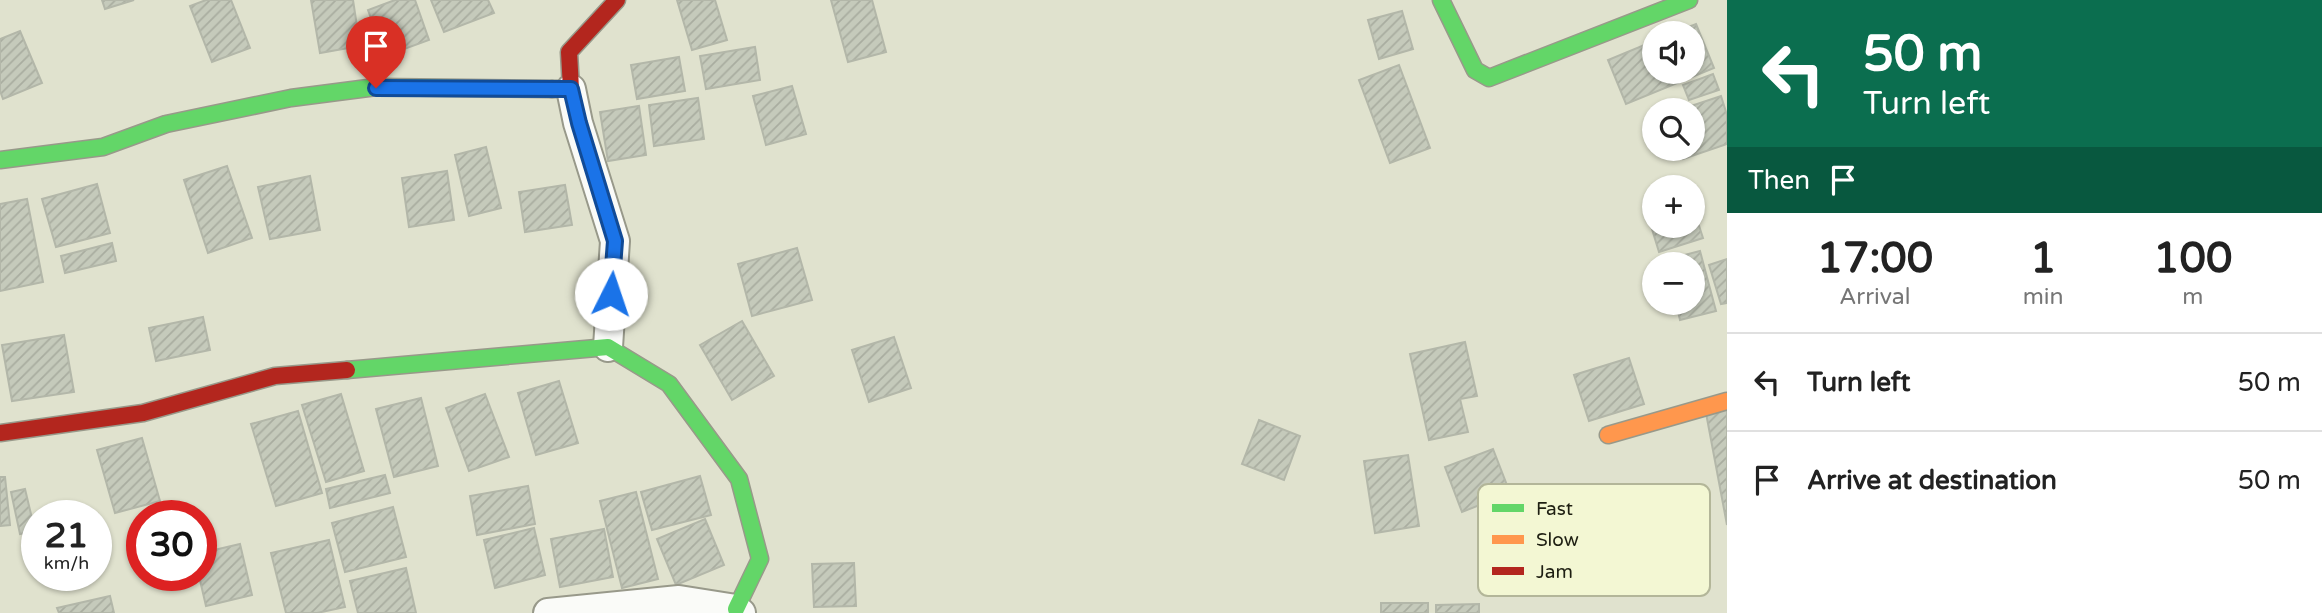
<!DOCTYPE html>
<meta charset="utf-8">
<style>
body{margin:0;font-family:"Varela Round",sans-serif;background:#f6f6f6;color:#222;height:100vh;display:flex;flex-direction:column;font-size:26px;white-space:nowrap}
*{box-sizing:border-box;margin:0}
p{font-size:23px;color:#767676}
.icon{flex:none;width:38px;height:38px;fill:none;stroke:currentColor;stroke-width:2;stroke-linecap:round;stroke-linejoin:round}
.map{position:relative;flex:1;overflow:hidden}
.details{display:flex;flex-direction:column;background:#fff;width:595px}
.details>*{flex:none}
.banner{background:#0b6e4f;color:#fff;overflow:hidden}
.fabs{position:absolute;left:1642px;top:21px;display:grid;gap:14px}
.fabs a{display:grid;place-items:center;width:63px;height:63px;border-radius:50%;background:#fff;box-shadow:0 2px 5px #0004;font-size:35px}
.speed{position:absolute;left:21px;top:500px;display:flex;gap:14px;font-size:35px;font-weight:700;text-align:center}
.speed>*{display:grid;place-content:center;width:91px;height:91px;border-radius:50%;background:#fff;box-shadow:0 2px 5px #0004;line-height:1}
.speed small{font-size:18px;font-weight:400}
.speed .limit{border:10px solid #d22;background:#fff;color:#111}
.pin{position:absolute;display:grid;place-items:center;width:60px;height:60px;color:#fff;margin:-72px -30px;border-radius:50% 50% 50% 0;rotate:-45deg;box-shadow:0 0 7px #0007}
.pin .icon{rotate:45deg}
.me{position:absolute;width:77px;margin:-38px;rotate:4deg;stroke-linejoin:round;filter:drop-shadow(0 0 5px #0008)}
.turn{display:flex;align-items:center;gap:24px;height:147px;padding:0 21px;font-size:32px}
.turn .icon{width:91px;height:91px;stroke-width:2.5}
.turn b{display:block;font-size:49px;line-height:60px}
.then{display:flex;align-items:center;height:66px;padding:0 21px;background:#0003;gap:14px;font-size:26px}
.eta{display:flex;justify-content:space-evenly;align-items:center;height:119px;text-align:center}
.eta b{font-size:42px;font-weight:700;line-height:49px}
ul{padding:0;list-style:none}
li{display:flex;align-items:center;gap:21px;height:98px;padding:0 21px;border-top:2px solid #e0e0e0}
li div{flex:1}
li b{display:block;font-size:26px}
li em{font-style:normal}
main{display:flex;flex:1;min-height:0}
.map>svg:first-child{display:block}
.building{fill:url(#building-hatch);stroke:#b3b7a9;stroke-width:2}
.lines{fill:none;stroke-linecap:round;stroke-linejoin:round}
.street-casing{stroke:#98998a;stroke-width:32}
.fast-casing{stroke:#98998a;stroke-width:19}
.slow-casing{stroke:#98998a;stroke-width:19}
.jam-casing{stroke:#98998a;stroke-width:19}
.street{stroke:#fafbf8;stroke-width:28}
.fast{stroke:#63d668;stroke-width:16}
.slow{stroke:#ff974d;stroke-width:16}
.jam{stroke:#b3261e;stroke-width:16}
.route-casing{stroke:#114b97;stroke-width:18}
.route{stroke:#1a73e8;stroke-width:12}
.key{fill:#f3f7d3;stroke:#b3b699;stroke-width:2}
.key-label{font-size:19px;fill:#1e1f12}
</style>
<main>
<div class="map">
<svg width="1727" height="613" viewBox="0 0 1727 613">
<defs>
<pattern id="building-hatch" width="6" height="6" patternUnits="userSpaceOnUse" patternTransform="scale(1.75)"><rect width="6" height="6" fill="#c5cabb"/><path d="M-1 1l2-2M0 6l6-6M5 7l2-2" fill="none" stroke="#a9ada0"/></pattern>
</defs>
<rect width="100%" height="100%" fill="#e0e2ce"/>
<!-- building -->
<g class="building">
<polygon points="102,0 134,0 105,9"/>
<polygon points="206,0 231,0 250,48 212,62 190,6"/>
<polygon points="311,0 353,0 360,46 320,53"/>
<polygon points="395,0 415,0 429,40 385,56 368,10"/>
<polygon points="431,0 488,0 494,13 444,32"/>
<polygon points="677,0 715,0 727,40 692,50"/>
<polygon points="831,0 872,0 886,52 848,62"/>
<polygon points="1402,11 1413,49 1379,59 1368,20"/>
<polygon points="1696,24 1714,68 1626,104 1608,60 1654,41 1654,72 1692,72 1692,33 1673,33"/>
<polygon points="20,31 42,83 3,99 0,91 0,39"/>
<polygon points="755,47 760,80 706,89 700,56"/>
<polygon points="679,57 685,91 637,99 631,65"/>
<polygon points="1399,65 1430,148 1390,163 1359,80"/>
<polygon points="1713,74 1719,90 1689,100 1683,85"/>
<polygon points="792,86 806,134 766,145 753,96"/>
<polygon points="1721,96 1727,115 1727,144 1683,159 1679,149 1692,149 1692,110 1679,110"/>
<polygon points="698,98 704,139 654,146 649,105"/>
<polygon points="639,106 646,155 608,161 600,112"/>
<polygon points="486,147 501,208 469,216 455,155"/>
<polygon points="227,166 252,238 208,253 184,180"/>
<polygon points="447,171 454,220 409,227 402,178"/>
<polygon points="310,176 320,230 270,239 258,187"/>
<polygon points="97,184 110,233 56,247 42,199"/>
<polygon points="565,185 572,225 525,232 519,192"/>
<polygon points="27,199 43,282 0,291 0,204"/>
<polygon points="1654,199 1654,226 1692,226 1692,204 1703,238 1659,252 1644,203"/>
<polygon points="112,243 116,261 65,273 61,256"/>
<polygon points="797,248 812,300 752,316 738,264"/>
<polygon points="1700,251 1716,311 1680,320 1676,303 1692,303 1692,264 1666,264 1665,260"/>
<polygon points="1727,259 1727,303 1721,304 1709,265"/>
<polygon points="203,317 210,350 156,361 149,328"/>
<polygon points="742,321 774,376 732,400 700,345"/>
<polygon points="64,335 74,392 12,401 2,345"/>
<polygon points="894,337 911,388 869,402 852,350"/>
<polygon points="1465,342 1477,396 1460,399 1468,432 1429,440 1410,354"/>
<polygon points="1629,358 1644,404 1589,421 1574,375"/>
<polygon points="559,381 578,443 536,455 518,393"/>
<polygon points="341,394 364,471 326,482 302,405"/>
<polygon points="485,394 509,457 469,471 446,408"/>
<polygon points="421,398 438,466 394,477 376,409"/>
<polygon points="1727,409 1727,525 1706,413"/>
<polygon points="298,411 322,493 276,506 251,424"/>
<polygon points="1259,420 1300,436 1284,480 1242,464"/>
<polygon points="142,438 160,501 115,513 97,450"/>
<polygon points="1493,449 1510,493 1462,512 1445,467"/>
<polygon points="1408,455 1419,526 1375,533 1364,461"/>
<polygon points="385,475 390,493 330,508 326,489"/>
<polygon points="700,476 711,515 652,530 641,492"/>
<polygon points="0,477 5,477 10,525 0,526"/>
<polygon points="528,486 535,524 477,535 470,496"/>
<polygon points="25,489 35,531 20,534 11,492"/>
<polygon points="636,492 658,579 622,588 600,501"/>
<polygon points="393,507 406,557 345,572 332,523"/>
<polygon points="98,514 106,549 96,551 96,516 89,516"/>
<polygon points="705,519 724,565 676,585 657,539"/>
<polygon points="534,528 545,575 495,588 484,540"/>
<polygon points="604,529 613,577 560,587 551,539"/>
<polygon points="329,540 345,607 317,613 286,613 271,553"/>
<polygon points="240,544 252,595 206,606 199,576 201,576 201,553"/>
<polygon points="854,563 856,606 814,607 812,564"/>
<polygon points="406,568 416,613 358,613 350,581"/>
<polygon points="110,596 114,613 59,613 57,608"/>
<rect x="1381" y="603" width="47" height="10"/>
<polygon points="1479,604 1479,613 1436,613 1436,605"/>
</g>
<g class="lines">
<defs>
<g id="street">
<polyline points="571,89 578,123 615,241 608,347"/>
<polyline points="548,613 679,600 736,609 741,613"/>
</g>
<g id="fast">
<polyline points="1441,0 1475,70 1489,78 1689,0"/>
<polyline points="0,160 103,147 166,124 291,98 376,87 552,89"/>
<polyline points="347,370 608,347 669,384 739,479 760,559 736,609"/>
</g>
<polyline id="slow" points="1608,435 1727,401"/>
<g id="jam">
<polyline points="552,89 571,89 569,52 617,0"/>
<polyline points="0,433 143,413 275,376 347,370"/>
</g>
</defs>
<!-- street casing -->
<use href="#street" class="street-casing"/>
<!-- fast casing -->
<use href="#fast" class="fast-casing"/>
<!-- slow casing -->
<use href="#slow" class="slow-casing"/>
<!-- jam casing -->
<use href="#jam" class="jam-casing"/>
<!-- street -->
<use href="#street" class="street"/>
<!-- fast -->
<use href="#fast" class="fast"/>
<!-- slow -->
<use href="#slow" class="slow"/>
<!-- jam -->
<use href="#jam" class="jam"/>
</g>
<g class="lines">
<defs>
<polyline id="route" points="376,88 571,89 579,123 615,241 611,294"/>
</defs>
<!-- route casing -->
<use href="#route" class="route-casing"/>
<!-- route -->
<use href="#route" class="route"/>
</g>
<!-- legend -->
<rect x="1478" y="484" width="232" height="112" rx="10" class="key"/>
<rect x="1492" y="504" width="32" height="8" fill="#63d668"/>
<rect x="1492" y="535" width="32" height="9" fill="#ff974d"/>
<rect x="1492" y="567" width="32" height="8" fill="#b3261e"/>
<g class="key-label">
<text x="1536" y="515">Fast</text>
<text x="1536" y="546">Slow</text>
<text x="1536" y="578">Jam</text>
</g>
</svg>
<div class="fabs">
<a><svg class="icon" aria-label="sound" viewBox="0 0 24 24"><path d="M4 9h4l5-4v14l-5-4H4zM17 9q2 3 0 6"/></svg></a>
<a><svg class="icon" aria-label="search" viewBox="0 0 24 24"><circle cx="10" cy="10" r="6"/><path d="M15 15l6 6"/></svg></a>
<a>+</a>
<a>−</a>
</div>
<div class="speed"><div>21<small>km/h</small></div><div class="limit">30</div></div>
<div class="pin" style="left:376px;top:88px;background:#d93025"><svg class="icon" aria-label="arrive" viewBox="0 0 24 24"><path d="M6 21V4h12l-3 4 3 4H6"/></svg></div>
<svg class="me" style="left:611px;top:294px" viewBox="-20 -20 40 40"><circle r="19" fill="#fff"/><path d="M0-13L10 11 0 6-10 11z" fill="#1a73e8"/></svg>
</div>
<section class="details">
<div class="banner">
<div class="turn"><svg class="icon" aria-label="left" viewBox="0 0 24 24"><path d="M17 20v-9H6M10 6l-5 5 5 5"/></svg><div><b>50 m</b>Turn left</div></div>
<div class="then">Then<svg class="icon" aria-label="arrive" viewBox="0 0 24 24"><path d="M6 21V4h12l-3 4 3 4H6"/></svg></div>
</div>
<div class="eta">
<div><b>17:00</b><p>Arrival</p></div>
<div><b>1</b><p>min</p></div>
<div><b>100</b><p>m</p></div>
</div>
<ul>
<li><svg class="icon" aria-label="left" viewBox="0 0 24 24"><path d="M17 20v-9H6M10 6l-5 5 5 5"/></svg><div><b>Turn left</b></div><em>50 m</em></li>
<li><svg class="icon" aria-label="arrive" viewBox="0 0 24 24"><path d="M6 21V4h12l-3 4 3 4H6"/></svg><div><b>Arrive at destination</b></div><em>50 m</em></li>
</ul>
</section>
</main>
